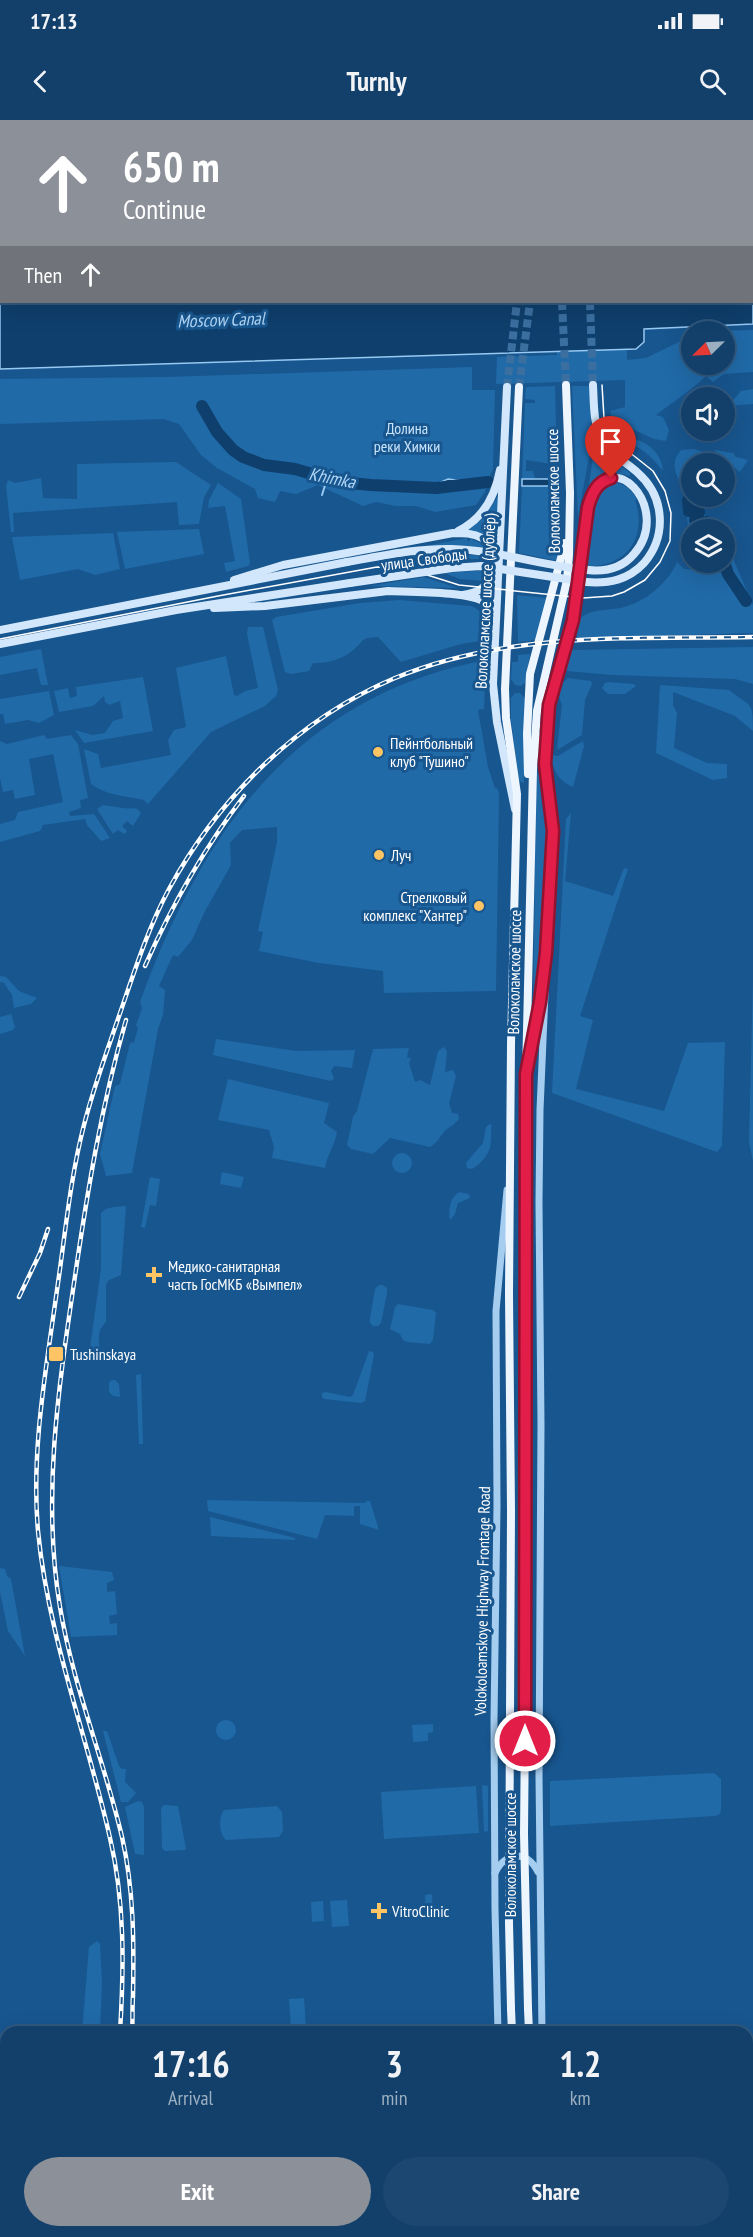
<!DOCTYPE html>
<meta charset="utf-8">
<style>
body{margin:0;font-family:"PT Sans Narrow",sans-serif;background:#1b4771;color:#f1f3f6;height:100vh;display:flex;flex-direction:column;font-size:22px;white-space:nowrap}
*{box-sizing:border-box;margin:0}
p{font-size:20px;color:#9cafc1}
.icon{flex:none;width:33px;height:33px;fill:none;stroke:currentColor;stroke-width:2;stroke-linecap:round;stroke-linejoin:round}
.map{position:relative;flex:1;overflow:hidden}
.side{position:absolute;left:0px;top:1906px;width:753px;height:212px;display:flex;flex-direction:column;background:#12406b;border-radius:18px 18px 0 0;box-shadow:0 6px 24px #0002,0 0 0 2px #31597e}
.side>*{flex:none}
.top-card{position:absolute;left:0px;top:0px;width:753px;height:183px;box-shadow:0 6px 24px #0002,0 0 0 2px #31597e;background:#8c9099;color:#fff;overflow:hidden}
.needle{width:39px;rotate:246deg}
.controls{position:absolute;left:681px;top:201px;display:grid;gap:12px}
.controls a{display:grid;place-items:center;width:54px;height:54px;border-radius:50%;background:#12406b;box-shadow:0 6px 24px #0002,0 0 0 2px #31597e;font-size:30px}
.pin{position:absolute;display:grid;place-items:center;width:51px;height:51px;color:#fff;margin:-62px -26px;border-radius:50% 50% 50% 0;rotate:-45deg;box-shadow:0 0 6px #0007}
.pin .icon{rotate:45deg}
.me{position:absolute;width:66px;margin:-33px;rotate:0deg;stroke-linejoin:round;filter:drop-shadow(0 0 4px #0008)}
.turn{display:flex;align-items:center;gap:21px;height:126px;padding:0 24px;font-size:27px}
.turn .icon{width:78px;height:78px;stroke-width:2.5}
.turn b{display:block;font-size:42px;line-height:51px}
.then{display:flex;align-items:center;height:57px;padding:0 24px;background:#0003;gap:12px;font-size:22px}
.eta{display:flex;justify-content:space-evenly;align-items:center;height:102px;text-align:center}
.eta b{font-size:36px;font-weight:600;line-height:42px}
.action{display:flex;gap:12px;margin-top:auto;padding:12px 24px}
.action a{flex:1;height:69px;border-radius:36px;background:#8c9099;color:#fff;font-size:24px;font-weight:600;line-height:69px;text-align:center}
.action a+a{background:#1b4771;color:#f1f3f6}
.status{display:flex;justify-content:space-between;align-items:center;height:42px;padding:0 30px;background:#12406b;direction:ltr}
.status svg{height:16px;fill:currentColor}
header{display:flex;justify-content:space-between;align-items:center;height:78px;padding:0 24px;background:#12406b;font-size:27px;font-weight:600}
.map>svg:first-child{display:block}
.green{fill:#206aa8}
.water{fill:#0f3f6c;stroke:#97c9f2;stroke-width:1.5}
.lines{fill:none;stroke-linecap:round;stroke-linejoin:round}
.stream{stroke:#97c9f2;stroke-width:2}
.river{stroke:#0f3f6c;stroke-width:12}
.secondary-tunnel{stroke:#3b6fa0;stroke-width:8;stroke-dasharray:8 4;stroke-linecap:butt}
.primary-tunnel{stroke:#3b6fa0;stroke-width:8;stroke-dasharray:8 4;stroke-linecap:butt}
.tertiary{stroke:#a5cdef;stroke-width:7}
.secondary{stroke:#d2e7fb;stroke-width:8}
.primary{stroke:#edf5ff;stroke-width:8}
.tram{stroke:#fff;stroke-width:1.5}
.rail-casing{stroke:#fff;stroke-width:4.5}
.rail{stroke:#18568f;stroke-width:2;stroke-dasharray:7;stroke-linecap:butt}
.secondary-bridge{stroke:#d2e7fb;stroke-width:8}
.primary-bridge{stroke:#edf5ff;stroke-width:8}
.route-casing{stroke:#92132f;stroke-width:15}
.route{stroke:#e11d48;stroke-width:10}
.poi-dot{fill:#ffc463;stroke:#18568f;stroke-width:2}
.labels{text-anchor:middle;stroke-width:6;stroke-linejoin:round;paint-order:stroke}
.park-label{font-size:16px;fill:#cbe5fb;stroke:#18568f}
.street-label{font-size:16px;fill:#fff;stroke:#18568f}
.poi-label{font-size:16px;fill:#fff;stroke:#18568f;text-anchor:start}
.water-label{font-size:18px;font-style:italic;fill:#b1d7f6;stroke:#18568f}
</style>
<div class="status"><b>17:13</b><svg viewBox="0 0 49 12"><path d="M0 12V9h3v3zM5 12V6h3v6zM10 12V3h3v9zM15 12V0h3v12zM26 1h20v11H26zM47 4h2v5h-2z"/></svg></div>
<header><svg class="icon" aria-label="back" viewBox="0 0 24 24"><path d="M15 5l-7 7 7 7"/></svg>Turnly<svg class="icon" aria-label="search" viewBox="0 0 24 24"><circle cx="10" cy="10" r="6"/><path d="M15 15l6 6"/></svg></header>
<div class="map">
<svg width="753" height="2117" viewBox="0 0 753 2117">
<rect width="100%" height="100%" fill="#18568f"/>
<!-- green -->
<g class="green">
<polygon points="753,34 753,167 752,167 752,36"/>
<path d="M 753,210 L 753,252 L 724,254 L 713,262 L 706,256 C 690,271 673,282 656,295 L 663,297 L 669,310 L 666,321 L 654,319 L 612,300 L 610,291 L 625,287 L 625,260 L 496,264 L 497,237 L 557,235 L 557,232 L 627,229 L 627,240 L 646,238 L 691,216 L 692,244 L 724,244 L 724,212 L 708,211 Z"/>
<polygon points="472,247 472,270 495,270 493,349 488,360 485,372 476,385 435,392 416,386 396,386 376,382 363,386 318,365 296,374 280,371 275,382 258,378 255,369 217,348 201,335 179,304 164,299 0,304 0,259 168,257"/>
<polygon points="555,266 557,345 526,340 526,351 533,351 535,359 522,359 525,283 535,283 535,280 525,279 526,267"/>
<polygon points="572,266 591,266 591,326 578,397"/>
<polygon points="753,269 753,284 728,286 741,271"/>
<path d="M 596,315 C 604,332 617,342 631,354 L 629,356 C 610,350 599,357 588,372 Z"/>
<path d="M 623,317 C 643,319 661,329 663,351 C 651,336 640,325 621,321 Z"/>
<path d="M 694,329 L 703,332 L 678,359 C 674,348 672,340 681,330 Z"/>
<polygon points="714,330 733,333 736,337 748,340 740,352"/>
<polygon points="176,342 211,365 204,377 199,404 179,405 177,382 13,393 14,412 11,412 6,366 8,360 15,363 41,358 43,378 77,379 77,344"/>
<polygon points="691,348 691,351 681,363 684,370 717,409 692,410 691,432 687,431 682,436 688,406 684,374 679,361"/>
<polygon points="551,362 561,369 561,420 558,441 519,433 522,366 549,366"/>
<path d="M 611,362 C 624,363 630,368 637,379 L 635,380 C 648,417 626,448 586,446 L 594,377 L 604,366 Z"/>
<polygon points="218,363 241,379 250,443 248,446 226,452 224,443 235,441 225,386 208,388 209,380"/>
<polygon points="498,376 500,376 498,430 494,430 467,410 482,399"/>
<polygon points="199,409 204,434 125,449 117,412"/>
<polygon points="113,413 120,449 95,455 78,449 20,460 12,417"/>
<polygon points="467,418 468,422 471,419 480,423 484,428 457,425 426,426"/>
<path d="M 725,420 L 753,485 L 753,513 L 577,518 C 578,512 576,505 579,500 C 587,488 612,491 624,487 C 646,481 668,463 677,442 L 684,449 L 703,450 L 705,443 L 724,442 Z"/>
<polygon points="432,433 489,436 488,439 454,439 418,445 385,440"/>
<polygon points="488,450 484,461 460,459 444,453"/>
<polygon points="424,457 458,468 370,466"/>
<polygon points="517,475 548,478 536,520 518,522"/>
<path d="M 399,480 L 471,486 C 488,493 487,504 486,520 L 461,524 L 401,542 L 378,517 L 367,518 L 363,520 C 352,535 333,544 313,543 L 309,551 L 291,554 L 285,552 L 272,500 L 276,497 L 360,483 Z"/>
<path d="M 248,507 L 263,507 L 278,570 L 276,576 L 265,586 L 211,612 L 148,684 L 144,680 C 126,676 107,676 91,664 L 84,629 L 98,634 L 101,648 L 171,635 L 168,620 L 174,610 L 186,607 L 176,548 L 226,536 L 234,575 L 237,576 L 245,571 L 258,568 L 247,514 Z"/>
<polygon points="753,527 753,564 735,559 612,555 566,551 571,530"/>
<polygon points="41,529 48,565 41,565 37,548 0,555 0,537"/>
<polygon points="530,534 526,562 521,566 515,565 511,559 512,542 518,542 518,535"/>
<path d="M 486,540 L 484,589 L 478,590 L 488,647 L 495,668 L 498,669 L 499,676 L 496,871 L 384,873 L 383,851 L 319,843 L 259,831 L 263,812 L 258,811 L 277,722 L 277,707 L 242,710 L 230,723 L 231,745 L 204,793 L 192,820 L 178,837 L 173,835 L 159,866 L 165,870 L 163,895 L 158,909 L 132,1053 L 106,1056 L 100,1034 L 115,966 L 120,964 L 130,923 L 134,922 L 138,908 L 136,905 L 142,888 L 140,882 C 202,711 297,576 486,540 Z"/>
<polygon points="143,557 153,611 84,623 75,610 92,615 105,613 113,601 123,598 120,581 109,585 105,582 104,576 93,586 59,592 54,571 68,568 70,578 77,576 76,567"/>
<polygon points="568,558 591,561 592,564 585,580 582,615 557,630 562,585 559,577 561,564"/>
<polygon points="608,562 634,564 636,566 625,574 608,574 602,568 605,563"/>
<path d="M 660,565 L 729,570 C 751,588 753,579 753,611 L 735,596 L 673,572 L 673,585 L 677,593 L 674,628 L 707,643 L 727,644 L 727,658 L 713,660 L 656,633 Z"/>
<polygon points="49,571 54,595 39,603 28,600 5,604 3,594 0,594 0,579"/>
<polygon points="515,573 520,573 526,579 524,663 519,661 511,600 511,578"/>
<polygon points="44,615 47,619 71,615 78,624 88,678 80,680 81,688 69,692 70,696 94,694 110,718 101,721 87,705 85,699 43,705 40,711 0,722 0,704 15,700 18,692 63,682 53,634 29,639 35,675 15,679 13,670 3,672 0,658 0,621 7,624"/>
<path d="M 583,621 L 584,626 L 573,667 C 559,661 552,650 552,635 L 558,636 Z"/>
<polygon points="536,647 543,669 548,716 540,866 533,898"/>
<path d="M 103,685 C 114,686 125,690 136,688 L 141,693 L 133,706 L 127,701 L 122,706 L 127,711 L 124,714 L 118,710 L 113,714 L 97,689 Z"/>
<polygon points="571,693 565,761 613,776 624,748 628,749 580,896 593,900 576,969 664,991 688,923 725,922 722,1026 717,1032 552,973 566,699"/>
<polygon points="0,856 6,857 19,871 37,878 31,884 14,888 12,875 4,863 0,862"/>
<polygon points="753,859 753,1041 749,1022"/>
<polygon points="11,894 15,907 13,910 0,914 0,897"/>
<polygon points="216,919 296,931 355,930 352,948 334,946 331,951 334,958 331,961 213,935"/>
<path d="M 444,927 L 447,931 L 445,952 L 453,950 L 456,956 L 449,983 L 452,993 L 458,994 L 459,999 C 455,1005 448,1007 444,1012 C 439,1018 437,1023 430,1027 L 390,1018 L 373,1034 L 351,1029 L 347,1025 L 353,997 L 357,991 L 373,929 L 409,928 L 407,937 L 411,939 L 409,943 L 415,962 L 420,960 L 430,965 L 438,931 Z"/>
<path d="M 228,959 L 329,983 L 324,1003 L 337,1012 C 335,1025 327,1035 325,1048 L 272,1038 L 274,1027 L 269,1010 L 218,1000 Z"/>
<path d="M 490,1004 L 492,1005 C 490,1011 492,1014 491,1020 C 491,1033 482,1043 472,1049 L 467,1048 L 466,1043 L 483,1023 L 486,1007 Z"/>
<circle cx="402" cy="1043" r="10"/>
<polygon points="222,1052 244,1057 241,1068 220,1064"/>
<polygon points="150,1057 160,1059 156,1086 150,1085 145,1108 141,1107"/>
<path d="M 459,1072 L 469,1074 L 470,1078 L 458,1083 L 455,1094 L 450,1100 C 448,1090 450,1078 459,1072 Z"/>
<path d="M 126,1086 L 121,1155 L 109,1160 L 106,1164 L 106,1202 C 96,1212 99,1219 100,1232 L 94,1233 L 90,1228 L 101,1149 L 101,1093 C 107,1086 118,1087 126,1086 Z"/>
<polygon points="379,1165 383,1165 387,1168 387,1173 381,1203 378,1206 373,1206 370,1203 370,1198 375,1169"/>
<polygon points="398,1184 433,1190 436,1193 433,1220 430,1224 407,1222 403,1220 400,1214 390,1209 395,1187"/>
<polygon points="369,1231 373,1232 374,1235 365,1281 361,1283 324,1279 322,1277 322,1273 326,1272 350,1277 353,1275"/>
<polygon points="141,1254 143,1324 139,1324 136,1255"/>
<polygon points="112,1260 115,1260 119,1264 120,1277 113,1276 109,1272 109,1263"/>
<polygon points="207,1380 365,1383 366,1381 370,1381 379,1410 360,1404 360,1386 354,1386 354,1396 325,1395 317,1419 208,1391"/>
<polygon points="210,1397 295,1418 295,1420 211,1416"/>
<polygon points="59,1446 112,1452 114,1460 107,1463 107,1472 115,1471 117,1494 109,1496 110,1504 117,1503 117,1515 71,1517"/>
<polygon points="0,1448 5,1449 7,1456 11,1459 25,1536 8,1511 0,1472"/>
<circle cx="226" cy="1610" r="10"/>
<polygon points="433,1604 433,1612 428,1613 428,1621 413,1622 412,1605"/>
<polygon points="103,1611 107,1611 119,1646 122,1649 126,1649 125,1662 136,1673 128,1682 121,1682"/>
<polygon points="714,1653 721,1659 721,1690 720,1694 715,1696 550,1706 550,1661"/>
<polygon points="482,1665 488,1666 488,1711 484,1712"/>
<polygon points="476,1666 479,1713 384,1719 381,1672"/>
<polygon points="138,1681 142,1682 144,1687 144,1735 135,1734 125,1687"/>
<polygon points="164,1685 178,1686 186,1729 184,1730 165,1731 162,1728 161,1688"/>
<path d="M 277,1686 L 282,1692 L 283,1711 L 279,1717 L 226,1720 C 219,1714 218,1697 224,1690 Z"/>
<polygon points="432,1774 433,1796 426,1796 425,1775"/>
<polygon points="347,1780 349,1806 332,1807 330,1781"/>
<polygon points="323,1781 324,1801 312,1802 311,1782"/>
<polygon points="97,1821 100,1824 102,1862 100,1911 82,1912 89,1827"/>
<polygon points="304,1878 306,1908 291,1909 289,1879"/>
<polygon points="126,2112 281,2112 292,2117 126,2117"/>
</g>
<!-- water -->
<g class="water">
<polygon points="0,155 2,182 752,182 753,174 753,204 644,209 644,222 636,229 0,249"/>
<polygon points="448,359 469,362 470,365 454,371 427,372 427,364 439,363"/>
<polygon points="522,359 550,359 549,366 522,366"/>
</g>
<g class="lines">
<!-- stream -->
<polyline class="stream" points="322,375 327,359"/>
<!-- river -->
<g class="river">
<polyline points="0,50 2,50"/>
<polyline points="202,286 217,312 233,330 243,337 264,345 295,349 339,362 371,365 436,368 488,362"/>
<polyline points="688,380 689,391 699,392 695,400 698,406 706,402 710,410"/>
<polyline points="724,442 728,454 746,481"/>
</g>
<!-- secondary-tunnel -->
<g class="secondary-tunnel">
<polyline points="540,2 540,0"/>
<polyline points="590,182 593,265"/>
<polyline points="507,267 517,182"/>
</g>
<!-- primary-tunnel -->
<g class="primary-tunnel">
<polyline points="554,2 555,0"/>
<polyline points="562,182 566,265"/>
<polyline points="519,267 530,182"/>
</g>
<!-- tertiary -->
<g class="tertiary">
<polyline points="537,615 544,642"/>
<path d="M 495,1753 C 505,1732 527,1729 538,1752"/>
<polyline points="498,1912 495,1789 494,1599 497,1386 496,1191 507,1070"/>
<polyline points="542,1912 539,1656 541,1304 539,1082 540,990 546,850"/>
<polyline points="548,2112 548,2117"/>
</g>
<!-- secondary -->
<g class="secondary">
<polyline points="586,0 586,2"/>
<polyline points="507,267 493,564 497,602 515,689"/>
<path d="M 458,411 C 483,399 495,377 500,350"/>
<path d="M 234,460 L 283,445 L 453,413 C 463,413 473,413 482,418 C 497,429 496,459 481,469 C 475,473 469,474 463,475"/>
<path d="M 586,462 C 609,464 628,460 644,443 C 667,416 665,377 638,353 C 625,341 610,335 601,318 C 593,302 594,282 593,265"/>
<path d="M 214,488 L 265,486 L 388,471 C 409,472 472,471 486,483 C 491,488 493,494 494,500"/>
<polyline points="0,510 347,442"/>
<polyline points="0,524 176,490 350,463"/>
<path d="M 529,941 L 546,833 L 553,711 L 545,644 L 549,585 L 573,500 L 588,387 C 609,317 674,389 634,434 C 622,448 605,452 588,450"/>
</g>
<!-- primary -->
<g class="primary">
<polyline points="571,2 571,0"/>
<polyline points="528,654 527,614 530,554 565,423"/>
<polyline points="509,1174 511,924 517,674 506,598 505,569 519,267"/>
<polyline points="526,1174 526,954 533,650 537,591 567,460 569,435 570,373 566,265"/>
<polyline points="511,1889 512,1912"/>
<polyline points="528,1889 529,1912"/>
<polyline points="516,2112 516,2117"/>
<polyline points="535,2112 536,2117"/>
</g>
<!-- tram -->
<g class="tram">
<polyline points="611,0 611,2"/>
<polyline points="0,519 218,476 377,447 405,448 459,465 583,478 612,476 624,472 645,460 660,442 670,421 671,393 665,371 653,351 619,324 611,313 604,298 602,265"/>
</g>
<defs>
<g id="rail">
<path d="M 145,846 C 171,787 205,727 244,676"/>
<path d="M 126,900 C 101,987 87,1074 74,1163 C 58,1271 42,1379 60,1487 C 73,1566 104,1640 122,1717 C 134,1770 134,1823 133,1876 C 132,1888 133,1900 132,1912"/>
<polyline points="19,1177 40,1133 48,1109"/>
<path d="M 120,1912 C 124,1848 125,1782 110,1718 C 87,1616 48,1516 38,1411 C 31,1330 46,1250 57,1170 C 65,1116 70,1059 84,1005 C 93,969 106,934 118,899 C 133,856 147,810 169,769 C 219,677 298,599 395,558 C 508,511 633,519 753,517"/>
<polyline points="106,2117 106,2112"/>
<polyline points="118,2117 118,2112"/>
</g>
</defs>
<!-- rail casing -->
<use href="#rail" class="rail-casing"/>
<!-- rail -->
<use href="#rail" class="rail"/>
<!-- secondary-bridge -->
<g class="secondary-bridge">
<path d="M 347,442 C 382,436 417,428 452,429 C 498,430 542,446 588,450"/>
<polyline points="350,463 452,448 481,446 586,462"/>
</g>
<!-- primary-bridge -->
<g class="primary-bridge">
<polyline points="509,1174 511,1391 509,1803 511,1889"/>
<polyline points="526,1174 527,1390 524,1714 528,1889"/>
</g>
</g>
<g class="lines">
<defs>
<path id="route" d="M 525,1621 L 526,954 L 540,882 L 546,833 L 553,711 L 545,644 L 549,585 L 573,500 L 588,387 C 592,373 597,362 611,358"/>
</defs>
<!-- route casing -->
<use href="#route" class="route-casing"/>
<!-- route -->
<use href="#route" class="route"/>
</g>
<!-- markers -->
<g class="poi-dot">
<circle cx="378" cy="632" r="6"/>
<circle cx="379" cy="735" r="6"/>
<circle cx="479" cy="786" r="6"/>
<path d="M151 1146h6v6h6v6h-6v6h-6v-6h-6v-6h6z"/>
<rect x="48" y="1226" width="16" height="16" rx="3"/>
<path d="M376 1782h6v6h6v6h-6v6h-6v-6h-6v-6h6z"/>
</g>
<g class="labels">
<!-- park labels -->
<g class="park-label">
<text x="407" y="314">Долина<tspan x="407" dy="18">реки Химки</tspan></text>
</g>
<!-- street labels -->
<g class="street-label">
<text transform="translate(553 371) rotate(-91)" y="6">Волоколамское шоссе</text>
<text transform="translate(424 439) rotate(-8)" y="6">улица Свободы</text>
<text transform="translate(485 481) rotate(-87)" y="6">Волоколамское шоссе (дублёр)</text>
<text transform="translate(514 852) rotate(-89)" y="6">Волоколамское шоссе</text>
<text transform="translate(482 1481) rotate(-89)" y="6">Volokoloamskoye Highway Frontage Road</text>
<text transform="translate(510 1735) rotate(-90)" y="6">Волоколамское шоссе</text>
</g>
<!-- poi labels -->
<g class="poi-label">
<text x="390" y="629">Пейнтбольный<tspan x="390" dy="18">клуб "Тушино"</tspan></text>
<text x="391" y="741">Луч</text>
<text x="467" y="783" text-anchor="end">Стрелковый<tspan x="467" dy="18">комплекс "Хантер"</tspan></text>
<text x="168" y="1152">Медико-санитарная<tspan x="168" dy="18">часть ГосМКБ «Вымпел»</tspan></text>
<text x="70" y="1240">Tushinskaya</text>
<text x="392" y="1797">VitroClinic</text>
</g>
<!-- water labels -->
<g class="water-label">
<text transform="translate(221 200) rotate(-2)" y="6">Moscow Canal</text>
<text transform="translate(332 358) rotate(11)" y="6">Khimka</text>
</g>
</g>
</svg>
<div class="controls">
<a><svg class="needle" viewBox="-14 -14 28 28"><path d="M0-13l5 13h-10z" fill="#e53935"/><path d="M0 13l5-13h-10z" fill="#9cafc1"/></svg></a>
<a><svg class="icon" aria-label="sound" viewBox="0 0 24 24"><path d="M4 9h4l5-4v14l-5-4H4zM17 9q2 3 0 6"/></svg></a>
<a><svg class="icon" aria-label="search" viewBox="0 0 24 24"><circle cx="10" cy="10" r="6"/><path d="M15 15l6 6"/></svg></a>
<a><svg class="icon" aria-label="layers" viewBox="0 0 24 24"><path d="M12 4l9 5-9 5-9-5zM3 14l9 5 9-5"/></svg></a>
</div>
<div class="pin" style="left:611px;top:358px;background:#d93025"><svg class="icon" aria-label="arrive" viewBox="0 0 24 24"><path d="M6 21V4h12l-3 4 3 4H6"/></svg></div>
<svg class="me" style="left:525px;top:1621px" viewBox="-20 -20 40 40"><circle r="17" fill="#e11d48" stroke="#fff" stroke-width="3"/><path d="M0-11L8 9 0 5-8 9z" fill="#fff"/></svg>
<div class="top-card">
<div class="turn"><svg class="icon" aria-label="ahead" viewBox="0 0 24 24"><path d="M12 20V5M6 11l6-6 6 6"/></svg><div><b>650 m</b>Continue</div></div>
<div class="then">Then<svg class="icon" aria-label="ahead" viewBox="0 0 24 24"><path d="M12 20V5M6 11l6-6 6 6"/></svg></div>
</div>
<section class="side">
<div class="eta">
<div><b>17:16</b><p>Arrival</p></div>
<div><b>3</b><p>min</p></div>
<div><b>1.2</b><p>km</p></div>
</div>
<div class="action"><a>Exit</a><a>Share</a></div>
</section>
</div>
